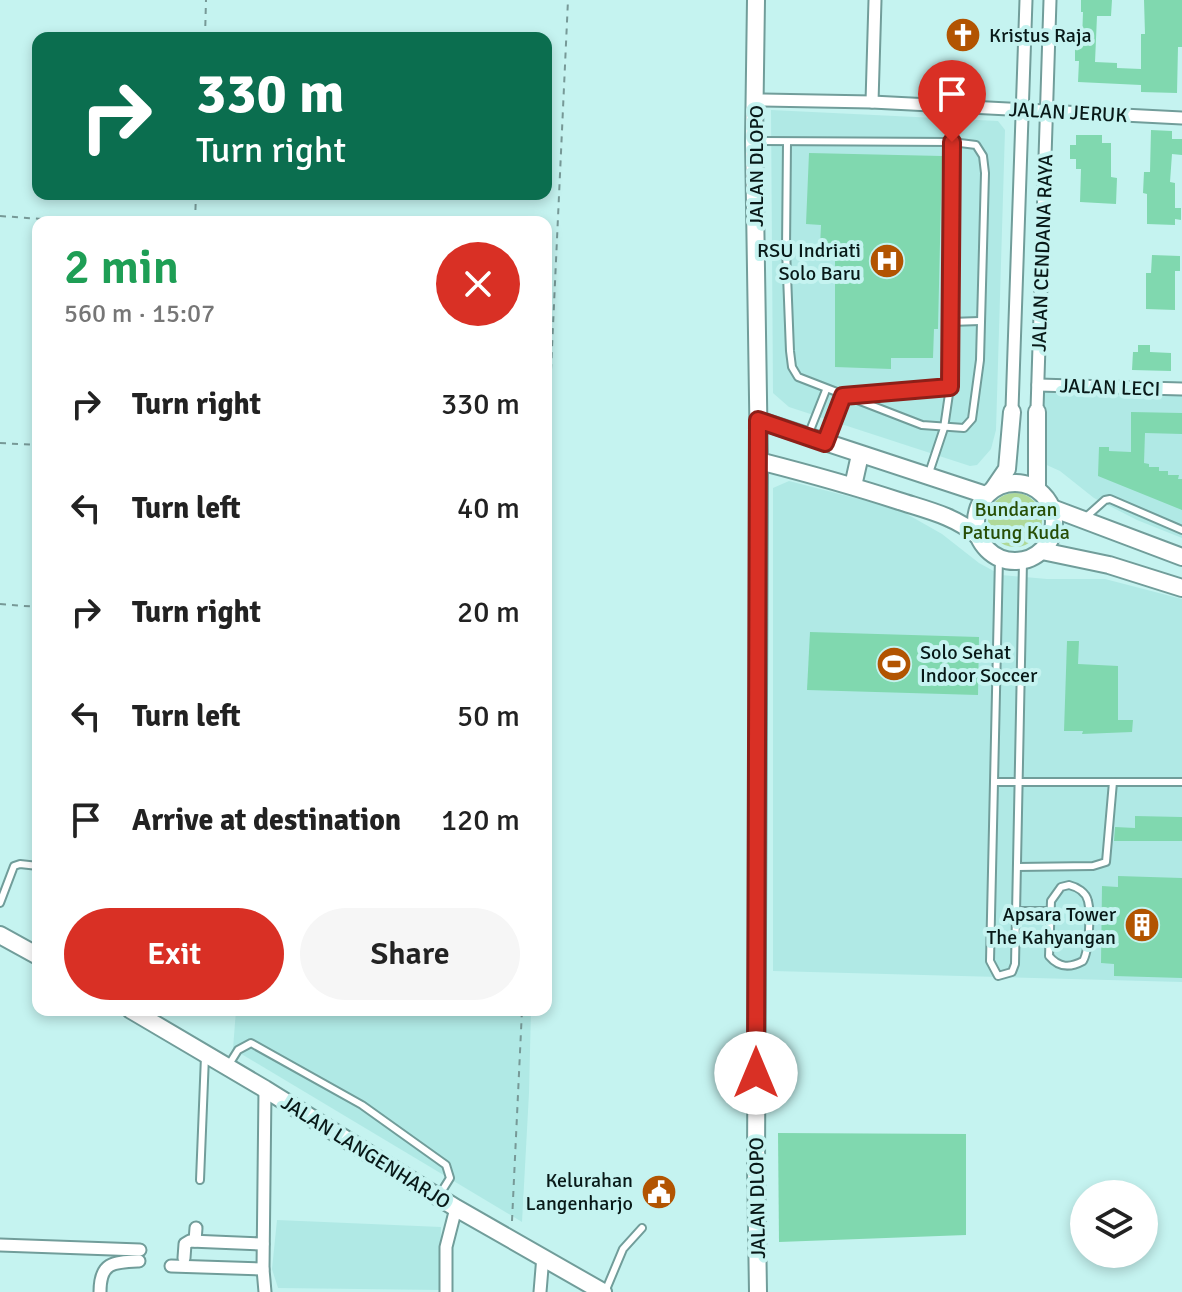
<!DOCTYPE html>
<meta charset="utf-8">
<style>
body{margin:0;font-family:Signika,sans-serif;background:#f6f6f6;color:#222;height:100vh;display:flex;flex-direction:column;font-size:30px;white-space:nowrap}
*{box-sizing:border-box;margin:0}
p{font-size:26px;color:#767676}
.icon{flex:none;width:44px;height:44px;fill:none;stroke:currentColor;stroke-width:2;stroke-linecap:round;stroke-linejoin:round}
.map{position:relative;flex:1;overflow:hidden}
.panel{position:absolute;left:32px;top:216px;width:520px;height:800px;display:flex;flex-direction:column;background:#fff;border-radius:16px;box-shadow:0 4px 12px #0003}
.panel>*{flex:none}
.guide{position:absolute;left:32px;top:32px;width:520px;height:168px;border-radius:16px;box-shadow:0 4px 12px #0003;background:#0b6e4f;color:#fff;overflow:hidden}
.tools{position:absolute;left:1070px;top:1180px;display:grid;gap:16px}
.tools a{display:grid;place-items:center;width:88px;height:88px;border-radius:50%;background:#fff;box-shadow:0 4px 12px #0003;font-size:40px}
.pin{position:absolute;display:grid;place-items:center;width:68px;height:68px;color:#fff;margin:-82px -34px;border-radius:50% 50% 50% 0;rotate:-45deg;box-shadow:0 0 8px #0007}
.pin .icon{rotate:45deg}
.me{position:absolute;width:88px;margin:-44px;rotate:0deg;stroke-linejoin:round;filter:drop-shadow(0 0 6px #0008)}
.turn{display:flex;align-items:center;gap:28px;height:168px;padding:0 32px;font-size:36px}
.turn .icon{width:104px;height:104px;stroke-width:2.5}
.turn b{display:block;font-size:56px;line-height:68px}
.round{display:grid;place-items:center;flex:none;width:84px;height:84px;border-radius:42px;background:#f6f6f6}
.overview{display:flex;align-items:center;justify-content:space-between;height:136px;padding:0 32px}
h1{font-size:48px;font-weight:600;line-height:60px;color:#1e9e55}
.action{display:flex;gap:16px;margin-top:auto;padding:16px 32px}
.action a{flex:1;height:92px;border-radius:48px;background:#d93025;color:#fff;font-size:32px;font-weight:600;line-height:92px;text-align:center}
.action a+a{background:#f6f6f6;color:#222}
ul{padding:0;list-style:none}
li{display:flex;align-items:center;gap:24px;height:104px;padding:0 32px}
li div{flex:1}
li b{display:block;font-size:30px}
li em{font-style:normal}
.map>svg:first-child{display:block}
.built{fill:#b0e9e5}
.green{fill:#afd999}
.building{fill:#80d8af}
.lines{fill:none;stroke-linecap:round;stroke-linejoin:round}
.lane-casing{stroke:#719d9a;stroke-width:10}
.street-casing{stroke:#719d9a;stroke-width:15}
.secondary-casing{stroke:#719d9a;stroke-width:20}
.path{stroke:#779997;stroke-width:2;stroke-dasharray:6 6;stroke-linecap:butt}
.lane{stroke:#fff;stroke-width:6}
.street{stroke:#fff;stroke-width:11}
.secondary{stroke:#fff;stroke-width:16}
.route-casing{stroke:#8d1f18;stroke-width:20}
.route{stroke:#d93025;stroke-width:14}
.labels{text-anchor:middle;stroke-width:8;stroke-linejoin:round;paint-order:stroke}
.poi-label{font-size:20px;fill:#081918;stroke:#c5f3f0;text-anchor:end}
.street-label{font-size:20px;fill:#081918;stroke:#c5f3f0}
.park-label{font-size:20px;fill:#274e05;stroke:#c5f3f0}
</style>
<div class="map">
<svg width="1182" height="1292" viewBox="0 0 1182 1292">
<rect width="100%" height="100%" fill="#c5f3f0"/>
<!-- built -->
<g class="built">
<polygon points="771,110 998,121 1005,130 996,430 991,449 977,465 970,466 789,407 773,393"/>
<polygon points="1044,390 1182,393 1182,538 1137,520 1094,498 1060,471 1040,462"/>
<polygon points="789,481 898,509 942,534 979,563 1001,575 1047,579 1105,579 1182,599 1182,982 773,971 773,488"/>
<polygon points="236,1010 531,1010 529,1093 522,1222 233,1049"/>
<polygon points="277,1220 441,1227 440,1290 278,1288 272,1269"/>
</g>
<!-- green -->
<circle class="green" cx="1015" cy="520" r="27"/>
<!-- building -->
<g class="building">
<polygon points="1081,0 1112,0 1111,16 1097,16 1095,62 1117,63 1117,68 1141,69 1141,34 1145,34 1144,0 1182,0 1182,47 1178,47 1177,93 1141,92 1141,85 1078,82 1079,61 1075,61 1075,48 1080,48 1080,41 1082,41 1083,12 1081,12"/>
<polygon points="1151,130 1172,131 1172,139 1182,139 1182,155 1172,154 1170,182 1175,183 1175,208 1181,208 1181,220 1175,219 1175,225 1147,224 1147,194 1143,193 1144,172 1150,172"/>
<polygon points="1076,135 1102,135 1102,143 1111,143 1111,177 1117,178 1116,204 1080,202 1081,169 1076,169 1076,159 1070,159 1070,145 1076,145"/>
<polygon points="809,153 942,156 938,329 934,329 933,358 891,358 891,369 835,367 835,247 820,247 821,225 806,224"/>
<polygon points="1152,255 1180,256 1180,271 1175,271 1175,310 1146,309 1146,273 1151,273"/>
<polygon points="1138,345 1150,345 1150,352 1171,353 1171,371 1132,370 1133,352 1138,352"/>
<polygon points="1131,412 1182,413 1182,434 1145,433 1144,463 1149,464 1149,467 1159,467 1159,471 1168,471 1168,475 1179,475 1178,479 1182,479 1182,510 1098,476 1099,447 1109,447 1109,451 1131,452"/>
<polygon points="810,632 979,637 978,695 807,690"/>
<polygon points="1067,641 1079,641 1078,664 1118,666 1118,720 1133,720 1132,732 1082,734 1083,731 1064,731"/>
<polygon points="1135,816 1182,817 1182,841 1114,841 1115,827 1135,828"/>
<polygon points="1118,876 1182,878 1182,978 1114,976 1114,964 1101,963 1102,886 1118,887"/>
<polygon points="778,1133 966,1134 966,1235 779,1242"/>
</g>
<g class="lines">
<defs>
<g id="lane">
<polyline points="757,141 952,142 950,387 944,428 929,473"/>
<polyline points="787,143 786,249 790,351 792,367 798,377 922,425 964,428 972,419 980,360 985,173 983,156 976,145 952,142"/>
<polyline points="950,322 980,321"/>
<polyline points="847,396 950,387"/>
<polyline points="809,433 826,390"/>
<polyline points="827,440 843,396"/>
<polyline points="1086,517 1105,500 1110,499 1182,530"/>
<polyline points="999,558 990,961 998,976 1012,972 1015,964 1023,561"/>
<polyline points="996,782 1182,782"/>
<polyline points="1017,867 1093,866 1106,862 1113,782"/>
<path d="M 1069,885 C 1077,887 1086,892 1088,901 C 1091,913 1089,951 1083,961 C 1070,968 1059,968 1049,956 L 1051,901 L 1061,887 Z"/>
<polyline points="0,903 14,866 20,864 38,866"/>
<polyline points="1015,911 1050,911"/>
<polyline points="1015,937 1049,938"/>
<polyline points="228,1066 238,1050 251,1043 362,1105 446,1165 450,1178 440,1194"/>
<polyline points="200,1180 205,1056"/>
<polyline points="605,1292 623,1249 642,1228"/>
</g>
<g id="street">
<polyline points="763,100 872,102 1182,118"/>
<polyline points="872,102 875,0"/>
<polyline points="1038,385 1182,389"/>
<polyline points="1012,409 1026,0"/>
<polyline points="1037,409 1050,0"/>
<polyline points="265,1089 263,1269 265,1292"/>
<polyline points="195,1241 196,1228"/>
<polyline points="0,1245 140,1250"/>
<polyline points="184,1258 185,1244 190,1241 263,1244"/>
<polyline points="171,1266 263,1269"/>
<path d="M 100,1292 C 100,1262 113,1262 139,1261"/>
<polyline points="446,1292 446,1247 456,1208"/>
<polyline points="540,1292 543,1256"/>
</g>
<g id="secondary">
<polyline points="756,0 754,141 759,461 756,1165 758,1292"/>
<polyline points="758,420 986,495"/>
<path d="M 759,461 C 806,473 853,486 899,501 C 927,510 955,516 978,536"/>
<circle cx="1015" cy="522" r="39"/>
<polyline points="853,486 860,455"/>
<polyline points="994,488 1007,469 1012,412"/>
<polyline points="1037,489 1037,412"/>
<polyline points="1052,508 1182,557"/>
<polyline points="1042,551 1109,565 1182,588"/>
<polyline points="0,935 38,956"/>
<polyline points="131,1010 265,1089 456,1208 603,1292"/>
</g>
</defs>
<!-- lane casing -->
<use href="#lane" class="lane-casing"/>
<!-- street casing -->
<use href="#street" class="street-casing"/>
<!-- secondary casing -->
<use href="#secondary" class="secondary-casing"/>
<!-- path -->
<g class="path">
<polyline points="205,38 206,0"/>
<polyline points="0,216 84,222"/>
<polyline points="195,222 196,194"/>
<polyline points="0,443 38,445"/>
<polyline points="546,478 568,0"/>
<polyline points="0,604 38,607"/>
<polyline points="512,1221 522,1010"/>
</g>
<!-- lane -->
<use href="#lane" class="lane"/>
<!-- street -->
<use href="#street" class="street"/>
<!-- secondary -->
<use href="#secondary" class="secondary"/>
</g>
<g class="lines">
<defs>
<polyline id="route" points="756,1073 758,420 825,443 843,396 950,387 952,142"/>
</defs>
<!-- route casing -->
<use href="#route" class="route-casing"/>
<!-- route -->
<use href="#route" class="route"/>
</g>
<!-- icons -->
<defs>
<symbol id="church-disc" viewBox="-11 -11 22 22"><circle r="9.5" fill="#b25401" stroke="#c5f3f0"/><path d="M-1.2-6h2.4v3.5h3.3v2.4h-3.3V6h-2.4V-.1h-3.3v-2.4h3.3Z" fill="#fff"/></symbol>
<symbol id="hospital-disc" viewBox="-11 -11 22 22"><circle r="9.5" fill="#b25401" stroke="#c5f3f0"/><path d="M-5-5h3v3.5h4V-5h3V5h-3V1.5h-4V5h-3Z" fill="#fff"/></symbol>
<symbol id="stadium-disc" viewBox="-11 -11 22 22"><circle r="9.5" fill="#b25401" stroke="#c5f3f0"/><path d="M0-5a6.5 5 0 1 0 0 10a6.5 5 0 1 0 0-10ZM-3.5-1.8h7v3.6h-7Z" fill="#fff"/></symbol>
<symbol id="building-disc" viewBox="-11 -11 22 22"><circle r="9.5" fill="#b25401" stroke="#c5f3f0"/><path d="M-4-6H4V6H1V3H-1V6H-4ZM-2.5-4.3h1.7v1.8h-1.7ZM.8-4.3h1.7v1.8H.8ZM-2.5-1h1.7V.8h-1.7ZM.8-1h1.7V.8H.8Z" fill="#fff"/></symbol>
<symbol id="civic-disc" viewBox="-11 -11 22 22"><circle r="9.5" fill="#b25401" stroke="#c5f3f0"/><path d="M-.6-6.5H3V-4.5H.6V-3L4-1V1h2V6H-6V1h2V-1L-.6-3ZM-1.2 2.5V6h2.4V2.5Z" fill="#fff"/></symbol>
</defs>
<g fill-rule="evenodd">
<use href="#church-disc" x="943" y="15" width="40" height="40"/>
<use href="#hospital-disc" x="867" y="241" width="40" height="40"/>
<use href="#stadium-disc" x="874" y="644" width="40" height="40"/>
<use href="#building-disc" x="1122" y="905" width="40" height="40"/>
<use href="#civic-disc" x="639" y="1172" width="40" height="40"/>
</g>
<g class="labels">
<!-- poi labels -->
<g class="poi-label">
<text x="989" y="42" text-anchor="start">Kristus Raja</text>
<text x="861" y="257">RSU Indriati<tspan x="861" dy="23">Solo Baru</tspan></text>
<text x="920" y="659" text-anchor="start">Solo Sehat<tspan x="920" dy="23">Indoor Soccer</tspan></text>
<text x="1116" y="921">Apsara Tower<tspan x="1116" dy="23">The Kahyangan</tspan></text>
<text x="633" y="1187">Kelurahan<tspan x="633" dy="23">Langenharjo</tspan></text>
</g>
<!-- street labels -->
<g class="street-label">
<text transform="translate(1068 112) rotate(3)" y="7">JALAN JERUK</text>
<text transform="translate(756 166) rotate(-90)" y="7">JALAN DLOPO</text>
<text transform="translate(1042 253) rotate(-88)" y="7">JALAN CENDANA RAYA</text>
<text transform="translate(1110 387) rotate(2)" y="7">JALAN LECI</text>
<text transform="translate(366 1152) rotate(32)" y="7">JALAN LANGENHARJO</text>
<text transform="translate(757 1198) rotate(-91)" y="7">JALAN DLOPO</text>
</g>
<!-- park labels -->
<g class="park-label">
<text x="1016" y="516">Bundaran<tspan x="1016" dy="23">Patung Kuda</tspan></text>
</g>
</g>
</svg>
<div class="tools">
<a><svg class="icon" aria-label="layers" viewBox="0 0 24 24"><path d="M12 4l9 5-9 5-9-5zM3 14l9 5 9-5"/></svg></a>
</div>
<div class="pin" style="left:952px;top:142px;background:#d93025"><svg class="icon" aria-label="arrive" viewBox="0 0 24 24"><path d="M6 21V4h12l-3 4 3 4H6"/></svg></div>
<svg class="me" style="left:756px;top:1073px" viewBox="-20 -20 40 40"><circle r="19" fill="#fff"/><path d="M0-13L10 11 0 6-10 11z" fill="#d93025"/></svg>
<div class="guide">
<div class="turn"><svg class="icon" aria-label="right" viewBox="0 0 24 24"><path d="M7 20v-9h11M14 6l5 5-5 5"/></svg><div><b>330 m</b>Turn right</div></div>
</div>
<section class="panel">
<div class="overview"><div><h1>2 min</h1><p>560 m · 15:07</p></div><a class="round" style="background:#d93025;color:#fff"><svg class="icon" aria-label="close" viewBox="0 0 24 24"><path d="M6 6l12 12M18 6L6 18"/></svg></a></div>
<ul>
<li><svg class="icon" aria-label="right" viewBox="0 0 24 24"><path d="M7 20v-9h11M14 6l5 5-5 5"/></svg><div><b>Turn right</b></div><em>330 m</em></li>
<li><svg class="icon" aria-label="left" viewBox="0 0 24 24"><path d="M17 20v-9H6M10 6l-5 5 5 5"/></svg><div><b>Turn left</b></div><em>40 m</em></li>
<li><svg class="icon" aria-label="right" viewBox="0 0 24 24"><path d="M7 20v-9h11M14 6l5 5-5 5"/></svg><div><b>Turn right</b></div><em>20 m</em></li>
<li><svg class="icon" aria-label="left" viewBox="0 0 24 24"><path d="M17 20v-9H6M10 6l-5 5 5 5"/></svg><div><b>Turn left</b></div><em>50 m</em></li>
<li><svg class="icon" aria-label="arrive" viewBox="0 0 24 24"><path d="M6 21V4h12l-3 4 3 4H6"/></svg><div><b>Arrive at destination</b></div><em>120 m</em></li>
</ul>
<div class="action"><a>Exit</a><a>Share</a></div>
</section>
</div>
